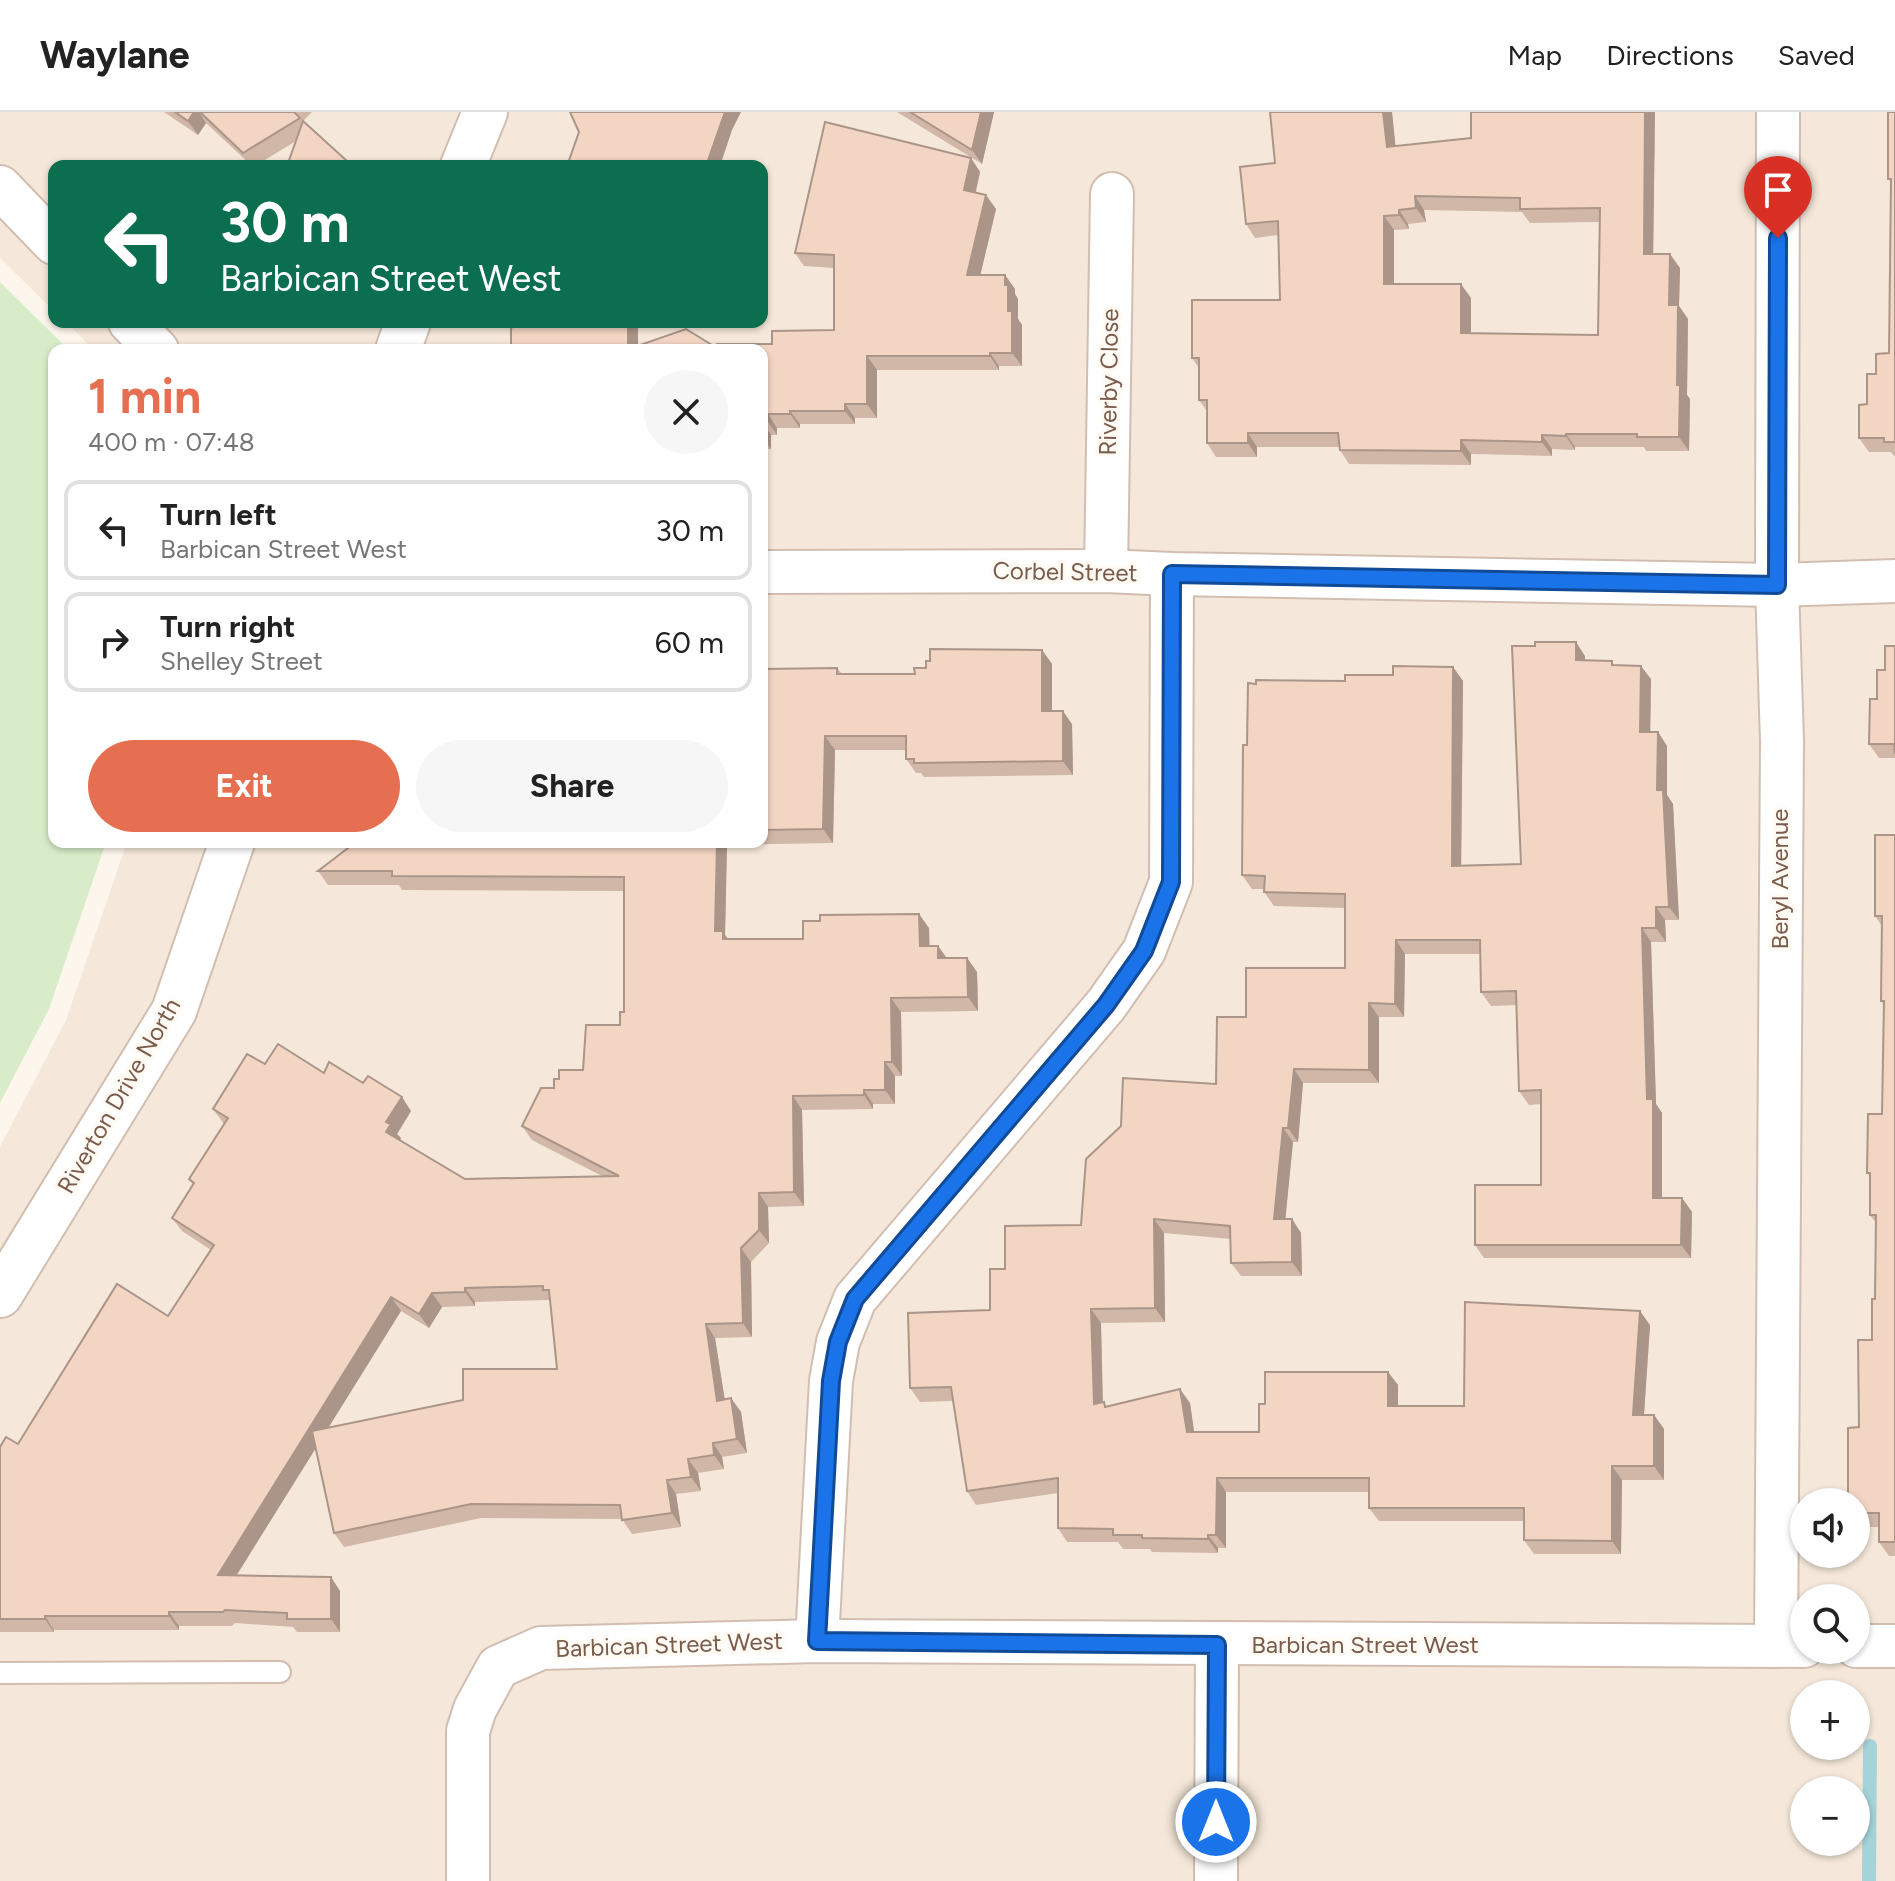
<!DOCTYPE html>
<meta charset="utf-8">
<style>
body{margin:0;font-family:Figtree,sans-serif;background:#f6f6f6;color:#222;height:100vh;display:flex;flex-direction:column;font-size:30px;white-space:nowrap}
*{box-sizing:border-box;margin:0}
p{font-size:26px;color:#767676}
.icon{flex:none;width:44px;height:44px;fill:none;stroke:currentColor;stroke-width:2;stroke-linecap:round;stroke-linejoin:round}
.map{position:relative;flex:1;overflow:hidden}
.details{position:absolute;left:48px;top:232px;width:720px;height:504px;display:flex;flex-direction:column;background:#fff;border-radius:16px;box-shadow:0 2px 6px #0004}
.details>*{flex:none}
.guide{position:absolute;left:48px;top:48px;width:720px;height:168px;border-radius:16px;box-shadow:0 2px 6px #0004;background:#0b6e4f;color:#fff;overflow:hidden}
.tools{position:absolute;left:1790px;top:1376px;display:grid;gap:16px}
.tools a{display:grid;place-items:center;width:80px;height:80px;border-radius:50%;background:#fff;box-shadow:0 2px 6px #0004;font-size:40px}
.pin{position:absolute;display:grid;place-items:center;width:68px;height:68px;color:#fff;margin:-82px -34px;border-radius:50% 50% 50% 0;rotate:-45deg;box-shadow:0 0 8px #0007}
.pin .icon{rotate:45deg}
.me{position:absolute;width:88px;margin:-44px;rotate:0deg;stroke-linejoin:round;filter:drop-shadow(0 0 6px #0008)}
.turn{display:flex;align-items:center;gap:28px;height:168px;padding:0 40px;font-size:36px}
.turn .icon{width:104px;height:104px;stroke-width:2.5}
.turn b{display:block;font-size:56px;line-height:68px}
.round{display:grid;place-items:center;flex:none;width:84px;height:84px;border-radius:42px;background:#f6f6f6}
.summary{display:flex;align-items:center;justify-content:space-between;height:136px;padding:0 40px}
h1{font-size:48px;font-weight:700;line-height:60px;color:#e76f51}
.action{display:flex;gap:16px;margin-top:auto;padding:16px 40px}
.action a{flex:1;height:92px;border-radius:48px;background:#e76f51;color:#fff;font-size:32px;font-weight:700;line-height:92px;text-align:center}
.action a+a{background:#f6f6f6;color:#222}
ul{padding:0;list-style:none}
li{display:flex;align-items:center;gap:24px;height:100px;margin:0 16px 12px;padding:0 24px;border:4px solid #e0e0e0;border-radius:16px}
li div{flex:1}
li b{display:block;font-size:30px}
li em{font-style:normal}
header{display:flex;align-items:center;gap:48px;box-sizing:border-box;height:112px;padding:0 40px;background:#fff;border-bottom:2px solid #e0e0e0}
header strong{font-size:38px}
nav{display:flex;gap:44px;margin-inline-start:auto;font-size:28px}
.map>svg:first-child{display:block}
.residential{fill:#f5e8da;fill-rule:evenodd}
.green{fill:#d8ecc9}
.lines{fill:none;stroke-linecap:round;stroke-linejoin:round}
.stream{stroke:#a5d3da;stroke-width:14}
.service-casing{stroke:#d1beb0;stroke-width:24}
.minor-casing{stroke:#d1beb0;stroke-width:46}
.tertiary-casing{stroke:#d1beb0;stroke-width:48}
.service{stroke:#fff;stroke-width:20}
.minor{stroke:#fff;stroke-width:42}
.tertiary{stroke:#fff;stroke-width:44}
.wall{fill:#d1b7a8;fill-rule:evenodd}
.shaded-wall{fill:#aa9588}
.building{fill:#f3d5c3;stroke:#aa9588;stroke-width:2;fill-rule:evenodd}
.route-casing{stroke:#114b97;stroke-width:20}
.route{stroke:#1a73e8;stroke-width:14}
.labels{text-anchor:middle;stroke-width:7;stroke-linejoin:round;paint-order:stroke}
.street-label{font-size:24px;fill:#7a5c4d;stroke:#fffaf3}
</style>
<header>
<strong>Waylane</strong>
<nav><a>Map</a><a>Directions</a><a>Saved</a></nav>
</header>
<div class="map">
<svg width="1895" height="1769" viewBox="0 0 1895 1769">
<rect width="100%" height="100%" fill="#fdf6ec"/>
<!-- residential -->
<path class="residential" d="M 0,0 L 1895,0 L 1895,1769 L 0,1769 L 0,1035 L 66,908 L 127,730 L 762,730 L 762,238 L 94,238 L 66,210 L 762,210 L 762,54 L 54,54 L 54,199 L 0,146 ZM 1804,1390 L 1856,1390 L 1856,1442 L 1804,1442 ZM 1804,1486 L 1856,1486 L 1856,1538 L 1804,1538 ZM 1804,1582 L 1856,1582 L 1856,1634 L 1804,1634 ZM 1804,1678 L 1856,1678 L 1856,1730 L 1804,1730 Z"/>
<!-- green -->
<polygon class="green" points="0,170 69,238 54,238 54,730 106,730 49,897 0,991"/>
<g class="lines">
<!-- stream -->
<polyline class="stream" points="1869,1769 1870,1634"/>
<defs>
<polyline id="service" points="0,1561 280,1560"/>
<g id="minor">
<polyline points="0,75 54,131"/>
<polyline points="130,210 157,238"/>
<polyline points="1106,459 1112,82"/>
<polyline points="762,460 1106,459 1172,462 1777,473 1895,469"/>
<polyline points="817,1529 831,1269 838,1230 855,1187 1106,893 1144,839 1171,770 1172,462"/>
<polyline points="1776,1534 1782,629 1777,473 1778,0"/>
<polyline points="1856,1534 1895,1534"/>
<polyline points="468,1769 468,1619 475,1597 498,1555 541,1536 817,1529 1804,1534"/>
<polyline points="1216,1769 1217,1533"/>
</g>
<g id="tertiary">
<polyline points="463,54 485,0"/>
<polyline points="398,238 408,210"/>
<polyline points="0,1183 174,899 232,730"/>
</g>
</defs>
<!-- service casing -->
<use href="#service" class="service-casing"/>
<!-- minor casing -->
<use href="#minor" class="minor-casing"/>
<!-- tertiary casing -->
<use href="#tertiary" class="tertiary-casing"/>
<!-- service -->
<use href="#service" class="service"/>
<!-- minor -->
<use href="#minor" class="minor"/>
<!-- tertiary -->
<use href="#tertiary" class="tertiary"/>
</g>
<!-- wall -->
<g class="wall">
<polygon points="164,0 312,0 303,9 296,29 255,54 252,54 206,11 198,23"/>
<polygon points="897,0 994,0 982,52"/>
<path d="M 1270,0 L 1392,0 L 1395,34 L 1471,26 L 1655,0 L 1653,142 L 1680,156 L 1679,194 L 1688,207 L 1687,283 L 1690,287 L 1689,339 L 1646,339 L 1644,335 L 1575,335 L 1575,338 L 1552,337 L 1552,344 L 1471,342 L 1471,353 L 1349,352 L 1340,338 L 1339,335 L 1257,335 L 1257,345 L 1216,345 L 1207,331 L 1207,299 L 1199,288 L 1199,256 L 1192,246 L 1280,188 L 1278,123 L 1255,126 L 1246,112 L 1275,51 ZM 1424,98 L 1522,100 L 1530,111 L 1600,110 L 1598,223 L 1471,221 L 1471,186 L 1394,172 L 1394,118 L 1409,117 L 1408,112 L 1426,110 Z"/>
<polygon points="1895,0 1895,344 1894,344 1891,340 1869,340 1859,326 1876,262 1889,241 1891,70 1888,67"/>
<polygon points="971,46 980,60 976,80 996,97 980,163 1005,163 1015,177 1015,182 1018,187 1018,207 1022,213 1022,254 999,254 999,258 877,258 877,306 855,306 855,312 800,312 800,316 777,316 777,323 771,323 771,337 762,337 762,238 640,238 638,234 638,238 511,238 638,210 638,234 717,236 772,232 834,218 834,156 804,154 795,141"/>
<polygon points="1895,534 1895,646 1879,646 1869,632 1877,587 1885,558"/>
<path d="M 1042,538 L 1052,552 L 1052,599 L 1072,612 L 1073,663 L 924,665 L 921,661 L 916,661 L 906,647 L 906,638 L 835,638 L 833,731 L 727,733 L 725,823 L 728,827 L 803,827 L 929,816 L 929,834 L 938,834 L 947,846 L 967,846 L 977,860 L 978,899 L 901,900 L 902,964 L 895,964 L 895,992 L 873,992 L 873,997 L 802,998 L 804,1094 L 768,1095 L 769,1131 L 751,1150 L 752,1225 L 715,1226 L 725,1288 L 741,1300 L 747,1341 L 722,1345 L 724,1357 L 698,1361 L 701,1379 L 676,1382 L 681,1415 L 632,1422 L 622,1407 L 481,1406 L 344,1435 L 334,1421 L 316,1336 L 236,1464 L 340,1479 L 340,1520 L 297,1520 L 293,1515 L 235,1511 L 232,1514 L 179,1514 L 179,1518 L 54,1518 L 54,1520 L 0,1520 L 0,1335 L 18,1332 L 168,1204 L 211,1138 L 182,1119 L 172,1106 L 193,1073 L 189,1067 L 224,1012 L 213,997 L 265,952 L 324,961 L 363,971 L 411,999 L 397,1022 L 401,1026 L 400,1028 L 465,1067 L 602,1064 L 532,1028 L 522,1014 L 554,976 L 559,967 L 583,958 L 620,913 L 624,900 L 624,779 L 402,778 L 399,773 L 328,773 L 318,759 L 356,730 L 762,730 L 762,552 L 766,557 L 837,556 L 842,562 L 915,562 L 926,556 ZM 550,1188 L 557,1257 L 463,1288 L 328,1316 L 401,1199 L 429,1216 L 442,1195 L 475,1194 L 475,1190 Z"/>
<polygon points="1585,544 1585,549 1612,549 1614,553 1651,567 1650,620 1658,620 1667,634 1667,683 1673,692 1679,808 1665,808 1666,830 1651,830 1656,992 1662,1001 1662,1086 1682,1086 1692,1100 1691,1146 1484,1146 1475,1133 1541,1073 1541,992 1529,993 1519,979 1516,893 1491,894 1481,880 1480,842 1405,842 1404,905 1379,905 1379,971 1303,971 1298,1030 1293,1030 1285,1107 1292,1107 1301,1121 1302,1164 1241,1164 1231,1151 1231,1127 1164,1121 1165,1210 1101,1211 1103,1290 1107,1295 1190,1291 1194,1320 1259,1320 1265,1292 1388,1260 1398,1273 1398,1294 1464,1294 1650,1213 1644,1303 1654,1303 1664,1317 1664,1368 1622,1368 1621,1442 1534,1442 1524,1428 1524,1409 1379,1409 1369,1396 1369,1380 1226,1380 1226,1436 1218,1436 1218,1441 1152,1440 1150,1437 1123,1437 1118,1430 1067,1430 1058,1416 1058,1381 976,1393 967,1379 953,1289 920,1290 910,1276 990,1198 1005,1157 1081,1113 1216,972 1246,905 1345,856 1345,796 1274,794 1264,780 1264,777 1252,777 1242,763 1247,633 1256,572 1345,569 1453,555 1463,569 1461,753 1521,752"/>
<polygon points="1895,723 1895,1444 1889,1444 1879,1430 1879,1415 1858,1415 1856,1412 1856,1390 1859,1315 1872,1228 1875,1187 1876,1111 1870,1103 1870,1065 1867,1061 1882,1002 1884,893 1881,889 1882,814 1875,804"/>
</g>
<!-- shaded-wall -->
<g class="shaded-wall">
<polygon points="194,0 199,0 206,11 198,23 188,9"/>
<polygon points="725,0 741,0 732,18 720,54 706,54"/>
<polygon points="981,0 994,0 982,52 972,38"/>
<polygon points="1383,0 1392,0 1397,48 1387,35"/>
<polygon points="1645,0 1655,0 1653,156 1644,142"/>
<polygon points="971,46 980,60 973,91 964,78"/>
<polygon points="986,83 996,97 977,177 967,163"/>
<polygon points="1415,84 1424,98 1426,110 1416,96"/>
<polygon points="1399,98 1408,112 1409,117 1399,103"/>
<polygon points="1384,104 1394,118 1394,186 1384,172"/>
<polygon points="1670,142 1680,156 1679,194 1688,207 1687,283 1690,287 1689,339 1679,325 1677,273 1669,193"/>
<polygon points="1005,163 1015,177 1015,182 1018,187 1018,207 1022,213 1022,254 1012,241"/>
<polygon points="1461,172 1471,186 1471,234 1461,221"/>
<rect x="628" y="210" width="10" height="28"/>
<polygon points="990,241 999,254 999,258 990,244"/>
<polygon points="867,244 877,258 877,306 867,292"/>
<polygon points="845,292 855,306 855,312 845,299"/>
<polygon points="790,299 800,312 800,316 790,302"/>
<polygon points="768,302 777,316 777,323 768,310"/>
<polygon points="762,310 771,323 771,337 762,324"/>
<polygon points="1248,321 1257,335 1257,345 1248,331"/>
<polygon points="1566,322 1575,335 1575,338 1566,324"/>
<polygon points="1542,323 1552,337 1552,344 1542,330"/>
<polygon points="1461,328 1471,342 1471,353 1461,339"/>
<polygon points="1576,530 1585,544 1585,562 1576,548"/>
<polygon points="1042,538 1052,552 1052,612 1042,599"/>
<polygon points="1641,554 1651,567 1650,634 1640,620"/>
<polygon points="1453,555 1463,569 1461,768 1452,754"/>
<polygon points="1063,599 1072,612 1073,663 1063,649"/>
<polygon points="1658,620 1667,634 1667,683 1673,692 1679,808 1669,795 1657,678"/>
<polygon points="825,624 835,638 833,731 823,717"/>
<polygon points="717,730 725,730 727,733 725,823 733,833 733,841 715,819"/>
<polygon points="1656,795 1665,808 1666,830 1656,816"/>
<polygon points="919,802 929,816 930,848 920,834"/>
<polygon points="1642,816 1651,830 1656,992 1662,1001 1662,1100 1653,1086 1647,987"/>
<polygon points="1396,828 1405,842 1404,905 1395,892"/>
<polygon points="938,834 948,848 938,846"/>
<polygon points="967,846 977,860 978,899 968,885"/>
<polygon points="891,886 901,900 902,964 892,950"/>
<polygon points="1369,891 1379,905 1379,971 1369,958"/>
<polygon points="885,950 895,964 895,992 885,978"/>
<polygon points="1294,957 1303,971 1298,1030 1288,1016"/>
<polygon points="864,978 873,992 873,997 864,983"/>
<polygon points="793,984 802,998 804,1094 794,1080"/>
<polygon points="402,985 411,999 397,1022 401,1026 396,1034 386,1020 386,1010"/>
<polygon points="1283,1016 1293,1030 1284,1121 1274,1107"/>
<polygon points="759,1081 768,1095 769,1131 759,1118"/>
<polygon points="1682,1086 1692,1100 1691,1146 1681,1133"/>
<polygon points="1154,1107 1164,1121 1165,1210 1155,1196"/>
<polygon points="1292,1107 1301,1121 1302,1164 1292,1150"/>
<polygon points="741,1136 751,1150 752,1225 743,1211"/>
<polygon points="465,1176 475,1190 475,1194 465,1180"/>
<polygon points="432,1181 442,1195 429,1216 419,1202"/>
<polygon points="391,1185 401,1199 228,1477 218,1463"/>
<polygon points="1091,1197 1101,1211 1103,1306 1094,1292"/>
<polygon points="1640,1199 1650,1213 1643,1317 1633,1303"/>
<polygon points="706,1212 715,1226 727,1303 717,1289"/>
<polygon points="1388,1260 1398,1273 1398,1308 1388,1294"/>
<polygon points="1180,1277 1190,1291 1196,1333 1187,1320"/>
<polygon points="731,1286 741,1300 747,1341 737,1327"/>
<polygon points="1654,1303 1664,1317 1664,1368 1654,1354"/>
<polygon points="713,1331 722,1345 724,1357 714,1343"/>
<polygon points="688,1347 698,1361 701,1379 691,1365"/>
<polygon points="1612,1354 1622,1368 1621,1442 1612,1429"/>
<polygon points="1217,1366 1226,1380 1226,1436 1216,1423"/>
<polygon points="667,1368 676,1382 681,1415 672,1401"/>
<polygon points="1208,1423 1218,1436 1218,1441 1208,1427"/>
<polygon points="331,1465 340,1479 340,1520 331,1507"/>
<polygon points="169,1500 179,1514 179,1518 169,1504"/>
<polygon points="45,1504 54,1518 54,1520 45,1507"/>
</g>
<!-- building -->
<g class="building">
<polygon points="175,0 194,0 188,9"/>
<polygon points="200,0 294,0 300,6 243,41"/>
<polygon points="570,0 725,0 706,54 567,54 579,20"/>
<polygon points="910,0 981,0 972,38"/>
<path d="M 1270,0 L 1383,0 L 1387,35 L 1471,26 L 1471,0 L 1645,0 L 1644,142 L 1670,142 L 1669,193 L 1678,193 L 1677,273 L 1680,273 L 1679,325 L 1637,325 L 1637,322 L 1566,322 L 1566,324 L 1542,323 L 1542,330 L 1461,328 L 1461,339 L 1340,338 L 1338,321 L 1248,321 L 1248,331 L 1207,331 L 1207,288 L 1199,288 L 1199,246 L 1192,246 L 1192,188 L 1280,188 L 1278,109 L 1246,112 L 1240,55 L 1275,51 ZM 1415,84 L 1520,86 L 1520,97 L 1600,96 L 1598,223 L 1461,221 L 1461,172 L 1384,172 L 1384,104 L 1399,103 L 1399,98 L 1416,96 Z"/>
<polygon points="1888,0 1895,0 1895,330 1884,330 1884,326 1859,326 1859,293 1867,292 1867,262 1876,262 1876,242 1889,241 1891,67 1888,67"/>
<polygon points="303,9 347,49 345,54 287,54"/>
<polygon points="825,10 971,46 964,78 986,83 967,163 1005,163 1005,173 1008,173 1008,199 1012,199 1012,241 990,241 990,244 867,244 867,292 845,292 845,299 790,299 790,302 768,302 768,310 762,310 762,238 646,238 637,234 686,217 717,236 717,232 772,232 772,219 834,218 834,143 795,141"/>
<polygon points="514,210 628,210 628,238 511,238 511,217"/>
<polygon points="1535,530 1576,530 1576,548 1612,549 1612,553 1641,554 1640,620 1658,620 1657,678 1663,678 1669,795 1656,795 1656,816 1642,816 1647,987 1653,987 1653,1086 1682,1086 1681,1133 1475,1133 1475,1073 1541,1073 1541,978 1519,979 1516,879 1481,880 1480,828 1396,828 1395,892 1369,891 1369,958 1294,957 1288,1016 1283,1016 1274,1107 1292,1107 1292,1150 1231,1151 1230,1114 1154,1107 1155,1196 1091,1197 1094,1292 1104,1290 1105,1295 1180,1277 1187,1320 1259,1320 1259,1292 1265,1292 1265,1260 1388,1260 1388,1294 1464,1294 1465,1190 1640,1199 1633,1303 1654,1303 1654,1354 1612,1354 1612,1429 1524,1428 1524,1396 1369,1396 1369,1366 1217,1366 1216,1423 1208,1423 1208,1427 1142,1426 1142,1423 1113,1423 1113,1417 1058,1416 1058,1366 967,1379 951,1275 910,1276 908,1201 990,1198 990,1157 1005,1157 1005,1114 1081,1113 1086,1047 1121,1014 1123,966 1216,972 1217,905 1246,905 1246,856 1345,856 1345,782 1264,780 1265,764 1242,763 1243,633 1247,633 1248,571 1256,572 1256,568 1345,569 1345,563 1393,563 1393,554 1453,555 1452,754 1521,752 1512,534 1535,534"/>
<polygon points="1885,534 1895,534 1895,642 1894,632 1869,632 1870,587 1877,587 1877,558 1885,558"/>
<polygon points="930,537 1042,538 1042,599 1063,599 1063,649 914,651 914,647 906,647 906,624 825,624 823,717 762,718 762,557 837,556 837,562 915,562 914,556 926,556 926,549 930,549"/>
<polygon points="1875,723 1895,723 1895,1430 1879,1430 1879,1401 1856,1401 1856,1390 1848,1390 1848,1316 1859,1315 1858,1228 1872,1228 1872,1187 1875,1187 1876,1103 1870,1103 1870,1061 1867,1061 1868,1002 1882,1002 1884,889 1881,889 1882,804 1875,804"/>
<polygon points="356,730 717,730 715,819 723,819 723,827 803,827 803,809 820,809 820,803 919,802 920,834 938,834 938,846 967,846 968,885 891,886 892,950 885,950 885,978 864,978 864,983 793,984 794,1080 759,1081 759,1118 741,1136 743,1211 706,1212 717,1289 731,1286 737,1327 713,1331 714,1343 688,1347 691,1365 667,1368 672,1401 622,1408 620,1393 471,1392 334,1421 312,1319 463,1288 463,1257 557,1257 549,1178 543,1178 543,1174 465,1176 465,1180 432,1181 419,1202 391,1185 218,1463 331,1465 331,1507 287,1507 287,1501 225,1498 223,1500 169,1500 169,1504 45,1504 45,1507 0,1507 0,1335 6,1325 18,1332 117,1172 168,1204 214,1133 172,1106 194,1071 189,1067 228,1006 213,997 247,942 265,952 278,932 324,961 329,950 363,971 368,964 402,985 386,1010 391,1012 386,1020 465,1067 619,1064 522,1014 541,976 554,976 554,967 559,967 559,958 583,958 586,913 620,913 620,900 624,900 624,765 392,764 392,759 318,759"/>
</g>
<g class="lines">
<defs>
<polyline id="route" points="1216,1710 1217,1533 817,1529 831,1269 838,1230 855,1187 1106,893 1144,839 1171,770 1172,462 1777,473 1778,126"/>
</defs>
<!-- route casing -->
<use href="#route" class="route-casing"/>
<!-- route -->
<use href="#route" class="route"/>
</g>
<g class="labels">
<!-- street labels -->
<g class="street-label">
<text transform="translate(1109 270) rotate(-89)" y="8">Riverby Close</text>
<text transform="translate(1065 460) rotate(1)" y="8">Corbel Street</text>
<text transform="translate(1780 767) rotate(-90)" y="8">Beryl Avenue</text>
<text transform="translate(119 984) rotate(-60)" y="8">Riverton Drive North</text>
<text transform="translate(669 1533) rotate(-2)" y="8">Barbican Street West</text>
<text x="1365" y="1541">Barbican Street West</text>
</g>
</g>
</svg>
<div class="tools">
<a><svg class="icon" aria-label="sound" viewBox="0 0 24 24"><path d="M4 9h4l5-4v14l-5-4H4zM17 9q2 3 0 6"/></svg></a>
<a><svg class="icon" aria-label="search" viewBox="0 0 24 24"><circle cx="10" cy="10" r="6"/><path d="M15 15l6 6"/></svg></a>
<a>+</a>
<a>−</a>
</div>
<div class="pin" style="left:1778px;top:126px;background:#d93025"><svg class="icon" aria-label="arrive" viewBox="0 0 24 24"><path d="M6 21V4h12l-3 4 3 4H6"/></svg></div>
<svg class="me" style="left:1216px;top:1710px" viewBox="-20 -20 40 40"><circle r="17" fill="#1a73e8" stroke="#fff" stroke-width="3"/><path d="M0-11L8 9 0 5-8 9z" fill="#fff"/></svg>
<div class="guide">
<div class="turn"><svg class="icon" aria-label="left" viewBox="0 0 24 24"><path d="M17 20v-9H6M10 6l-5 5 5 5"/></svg><div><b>30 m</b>Barbican Street West</div></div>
</div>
<section class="details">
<div class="summary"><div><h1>1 min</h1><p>400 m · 07:48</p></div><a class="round"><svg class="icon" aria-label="close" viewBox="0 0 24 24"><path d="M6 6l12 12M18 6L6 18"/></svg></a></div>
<ul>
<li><svg class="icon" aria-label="left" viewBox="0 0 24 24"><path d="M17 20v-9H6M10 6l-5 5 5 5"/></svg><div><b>Turn left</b><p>Barbican Street West</p></div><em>30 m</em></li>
<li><svg class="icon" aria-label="right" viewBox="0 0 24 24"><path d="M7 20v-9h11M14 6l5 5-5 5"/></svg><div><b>Turn right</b><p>Shelley Street</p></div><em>60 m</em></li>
</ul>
<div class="action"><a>Exit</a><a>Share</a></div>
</section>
</div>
